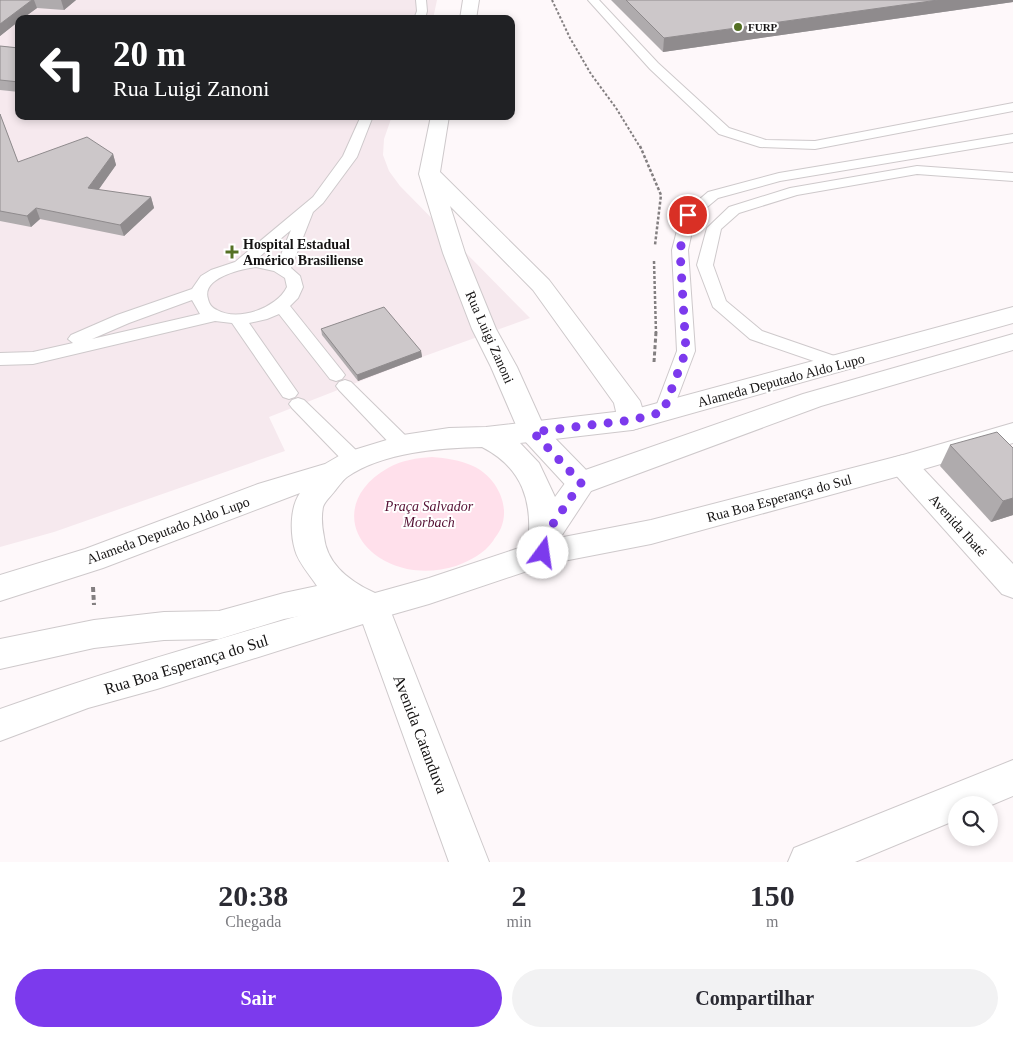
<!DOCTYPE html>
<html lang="pt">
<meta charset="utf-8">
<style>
body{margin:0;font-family:Georgia,serif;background:#f2f2f3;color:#2b2b33;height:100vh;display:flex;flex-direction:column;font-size:19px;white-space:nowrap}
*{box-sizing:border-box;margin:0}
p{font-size:16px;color:#7c7c81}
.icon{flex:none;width:28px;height:28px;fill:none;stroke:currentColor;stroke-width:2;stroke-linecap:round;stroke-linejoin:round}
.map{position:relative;height:862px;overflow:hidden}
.drawer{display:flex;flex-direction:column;background:#fff;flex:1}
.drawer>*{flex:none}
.guide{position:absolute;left:15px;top:15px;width:500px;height:105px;border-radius:10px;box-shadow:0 2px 8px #0003;background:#202124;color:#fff;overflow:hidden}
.tools{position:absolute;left:948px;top:796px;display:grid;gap:10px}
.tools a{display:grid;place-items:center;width:50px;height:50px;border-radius:50%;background:#fff;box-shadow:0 2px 8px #0003;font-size:25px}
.pin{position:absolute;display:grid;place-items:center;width:42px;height:42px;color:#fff;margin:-21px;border:2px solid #fff;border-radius:50%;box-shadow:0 1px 5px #0007}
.me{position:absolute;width:55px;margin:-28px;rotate:14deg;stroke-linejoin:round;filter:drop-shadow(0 0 4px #0008)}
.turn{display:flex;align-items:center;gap:18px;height:105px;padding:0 15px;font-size:22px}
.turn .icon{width:65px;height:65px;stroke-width:2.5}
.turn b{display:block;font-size:35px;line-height:42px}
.eta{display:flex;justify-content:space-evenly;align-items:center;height:85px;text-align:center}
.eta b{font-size:30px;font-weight:600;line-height:35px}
.button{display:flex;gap:10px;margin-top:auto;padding:10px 15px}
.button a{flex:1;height:58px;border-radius:30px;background:#7c3aed;color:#fff;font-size:20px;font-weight:600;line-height:58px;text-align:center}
.button a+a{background:#f2f2f3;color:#2b2b33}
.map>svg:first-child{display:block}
.built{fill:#f6e9ee}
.green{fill:#ffe0eb}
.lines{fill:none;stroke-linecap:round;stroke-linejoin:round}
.service-casing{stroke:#cec9cb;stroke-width:2}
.minor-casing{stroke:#cec9cb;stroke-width:2}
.tertiary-casing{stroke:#cec9cb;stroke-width:2}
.secondary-casing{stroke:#cec9cb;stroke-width:2}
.path-far3{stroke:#837f80;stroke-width:2;stroke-dasharray:2.5 2;stroke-linecap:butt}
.path-far2{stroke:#837f80;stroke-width:2.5;stroke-dasharray:3 2;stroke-linecap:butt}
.path-far1{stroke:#837f80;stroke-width:3;stroke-dasharray:4 2.5;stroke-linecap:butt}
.path{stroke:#837f80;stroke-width:4;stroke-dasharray:5 3;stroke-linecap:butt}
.service{fill:#fff;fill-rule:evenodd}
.minor{fill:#fff;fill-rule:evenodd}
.tertiary{fill:#fff;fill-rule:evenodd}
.secondary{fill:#fff;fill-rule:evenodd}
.wall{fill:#afabad}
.shaded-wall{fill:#8f8b8d}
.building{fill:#ccc7c9;stroke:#8f8b8d}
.route{stroke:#7c3aed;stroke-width:9;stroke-dasharray:0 16.2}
.poi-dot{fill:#547024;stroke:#fff;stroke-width:2}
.labels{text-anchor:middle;stroke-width:4;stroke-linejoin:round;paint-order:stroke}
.far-poi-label{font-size:11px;font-weight:bold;fill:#151313;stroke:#fff;text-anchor:start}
.poi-label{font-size:14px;font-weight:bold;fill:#151313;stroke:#fff;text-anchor:start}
.street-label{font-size:14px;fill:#151313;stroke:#fff}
.park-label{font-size:14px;font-style:italic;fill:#540f32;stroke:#fff}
.near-street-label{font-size:16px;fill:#151313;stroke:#fff}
</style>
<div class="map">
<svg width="1013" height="862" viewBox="0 0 1013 862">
<rect width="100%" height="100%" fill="#fef8fa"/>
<!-- built -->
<polygon class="built" points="0,0 437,0 433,19 19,19 19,116 392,116 384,139 383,155 389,171 400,186 530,318 422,357 269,417 285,451 54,532 0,547"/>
<!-- green -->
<path class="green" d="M 432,457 C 446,458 460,460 473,466 C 495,476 511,504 501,528 C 499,533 495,537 493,541 C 484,554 469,561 456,566 C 440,571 423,572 407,569 C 349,556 333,499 388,468 C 402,460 417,458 432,457 Z"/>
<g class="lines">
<defs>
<g id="service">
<polygon points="416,0 426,0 427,11 425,19 414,19 417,11"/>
<polygon points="588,0 599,0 658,63 729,128 766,140 815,141 1013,103 1013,111 815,149 760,147 719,134 650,69"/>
<path d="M 361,116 L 373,116 L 357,157 L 323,203 L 313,212 L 291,268 L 300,276 L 303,287 L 298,298 L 290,306 L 342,371 L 345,375 L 342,379 L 336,381 L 330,379 L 279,314 L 267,319 L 249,323 L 298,393 L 295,397 L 289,399 L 283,397 L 232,323 L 215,321 L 33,364 L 0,365 L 0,353 L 33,352 L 73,343 L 68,339 L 71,335 L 117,315 L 192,289 L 201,276 L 211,270 L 235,262 L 313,197 L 343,156 ZM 291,230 L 278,262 L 258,258 ZM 256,267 L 274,271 L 285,278 L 287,287 C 277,308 238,322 217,310 C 212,308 209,304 208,299 C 201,278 241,269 256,267 ZM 192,300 L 200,314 L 92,339 L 129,323 Z"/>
<polygon points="1013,134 1013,142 780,181 718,198 695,217 688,250 695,351 672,412 670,417 663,418 656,417 654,412 677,351 672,250 681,215 708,192 779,173"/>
<polygon points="917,166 1013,173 1013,181 917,174 797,195 739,213 721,229 713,265 726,301 762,331 846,360 849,364 846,368 840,370 834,368 750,339 713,307 697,265 707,228 729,207 790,188"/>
<polygon points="345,380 351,382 410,440 413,445 410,450 403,452 396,450 339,390 336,386 339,382"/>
<polygon points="298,398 304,400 361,455 364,460 361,465 354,467 347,465 292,408 289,404 292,400"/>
</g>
<g id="minor">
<polygon points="463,0 479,0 476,19 460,19"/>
<polygon points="431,116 449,116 440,172 549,280 640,401 646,420 642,427 632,430 622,427 618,420 614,403 533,290 450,206 465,253 496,329 517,367 544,427 591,475 595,483 591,491 581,494 571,491 523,439 519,432 491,367 472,329 443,253 419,174"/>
<polygon points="1013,423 1013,443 903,475 651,544 543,565 532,562 528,553 532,544 543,541 651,520 903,455"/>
<path d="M 373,594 L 384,597 L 389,607 L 489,862 L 449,862 L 363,624 L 157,689 L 88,708 L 0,741 L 0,709 C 123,665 248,631 373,594 Z"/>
<polygon points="1013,760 1013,796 989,806 956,805 956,820 855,862 788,862 794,848"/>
</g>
<polygon id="tertiary" points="903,455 913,458 1013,564 1013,598 1002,594 893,472 889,465 893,458"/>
<path id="secondary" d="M 1013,307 L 1013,323 L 632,430 L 520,443 L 539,463 L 555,497 L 571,475 L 803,394 L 1013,334 L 1013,350 L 821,406 L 591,491 L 560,538 L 558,553 L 554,562 L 429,604 L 373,620 L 343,608 L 284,619 L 219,639 L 164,640 L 94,648 L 0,669 L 0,639 L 94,620 L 164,612 L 219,611 L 284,593 L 317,586 C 310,575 298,562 295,550 C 290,533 290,507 300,493 L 103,568 L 0,601 L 0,575 L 85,549 L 258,484 L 325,464 L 344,453 L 403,435 L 449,428 L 486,427 L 632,410 ZM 482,447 C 523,468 533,502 528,545 L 429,578 L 375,593 C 351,582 327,565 324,537 C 322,527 321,517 323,507 C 325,501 331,496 334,492 C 338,487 342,481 347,477 C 383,452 440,448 482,447 Z"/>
</defs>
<!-- service casing -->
<use href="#service" class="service-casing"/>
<!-- minor casing -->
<use href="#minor" class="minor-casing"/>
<!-- tertiary casing -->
<use href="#tertiary" class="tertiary-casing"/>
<!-- secondary casing -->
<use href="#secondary" class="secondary-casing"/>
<!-- path-far3 -->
<polyline class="path-far3" points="552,0 570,38 591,74 616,108 640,147"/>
<!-- path-far2 -->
<g class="path-far2">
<polyline points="640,146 661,195 655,245"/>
<polyline points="654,261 656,333"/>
</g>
<!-- path-far1 -->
<polyline class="path-far1" points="654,362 656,332"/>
<!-- path -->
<polyline class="path" points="93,587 94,605"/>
<!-- service -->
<use href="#service" class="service"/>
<!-- minor -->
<use href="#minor" class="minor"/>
<!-- tertiary -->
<use href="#tertiary" class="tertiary"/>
<!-- secondary -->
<use href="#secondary" class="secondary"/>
</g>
<!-- wall -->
<g class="wall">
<polygon points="0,0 76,0 64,10 37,8 22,19 19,19 19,21 0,36"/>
<polygon points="611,0 1013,0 1013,2 663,52"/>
<polygon points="0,46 19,48 19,92 0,90"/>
<polygon points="0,114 18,162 113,154 116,165 98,190 151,197 154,208 124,236 40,219 31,227 0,221"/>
<polygon points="321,329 421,351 422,357 358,381 322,335"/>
<polygon points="950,445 1013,448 1013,515 991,522 940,466"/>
</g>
<!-- shaded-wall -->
<g class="shaded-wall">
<polygon points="32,0 34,0 37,8 22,19 19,19 19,21 0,36 0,24"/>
<polygon points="61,0 76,0 64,10"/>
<polygon points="938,0 1013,0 1013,2 663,52 664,38"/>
<polygon points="113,154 116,165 92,199 88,188"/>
<polygon points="151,197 154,208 124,236 120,225"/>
<polygon points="36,208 40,219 31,227 27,216"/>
<polygon points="421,351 422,357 358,381 357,375"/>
<polygon points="1013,498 1013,515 991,522 1003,501"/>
</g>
<!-- building -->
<g class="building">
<polygon points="0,0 32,0 0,24"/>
<polygon points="626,0 938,0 664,38"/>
<polygon points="0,46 19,48 19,82 0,80"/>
<polygon points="0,114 18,162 87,137 113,154 88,188 151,197 120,225 36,208 27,216 0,211"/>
<polygon points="384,307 421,351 357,375 321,329"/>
<polygon points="997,432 1013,448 1013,498 1003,501 950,445"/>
</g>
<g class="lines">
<!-- route -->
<polyline class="route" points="543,553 546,534 581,483 533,432 632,420 663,412 686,351 680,250 688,215"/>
</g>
<!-- markers -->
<g class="poi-dot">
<circle cx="738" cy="27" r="5"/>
<path d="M229.5 244.5h5v5h5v5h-5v5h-5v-5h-5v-5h5z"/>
</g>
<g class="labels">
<!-- far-poi labels -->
<g class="far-poi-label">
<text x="748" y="31">FURP</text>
</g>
<!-- poi labels -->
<g class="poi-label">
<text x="243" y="249">Hospital Estadual<tspan x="243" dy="16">Américo Brasiliense</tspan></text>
</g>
<!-- street labels -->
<g class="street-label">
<text transform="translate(490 337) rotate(66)" y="5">Rua Luigi Zanoni</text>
<text transform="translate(781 380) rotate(-15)" y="5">Alameda Deputado Aldo Lupo</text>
<text transform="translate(779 498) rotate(-15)" y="5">Rua Boa Esperança do Sul</text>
<text transform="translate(958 525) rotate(48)" y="5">Avenida Ibaté</text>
<text transform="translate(168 530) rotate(-20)" y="5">Alameda Deputado Aldo Lupo</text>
</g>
<!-- park labels -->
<g class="park-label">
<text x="429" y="511">Praça Salvador<tspan x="429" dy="16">Morbach</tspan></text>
</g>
<!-- near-street labels -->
<g class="near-street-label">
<text transform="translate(186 664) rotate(-17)" y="6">Rua Boa Esperança do Sul</text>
<text transform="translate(421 734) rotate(69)" y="6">Avenida Catanduva</text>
</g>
</g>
</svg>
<div class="tools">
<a><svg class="icon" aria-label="search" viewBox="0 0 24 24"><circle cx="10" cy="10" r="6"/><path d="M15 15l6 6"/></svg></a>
</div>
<div class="pin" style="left:688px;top:215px;background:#d93025"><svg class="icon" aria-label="arrive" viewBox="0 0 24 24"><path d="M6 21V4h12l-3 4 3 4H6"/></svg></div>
<svg class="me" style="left:543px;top:553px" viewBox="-20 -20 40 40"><circle r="19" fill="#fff"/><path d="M0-13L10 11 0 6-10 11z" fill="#7c3aed"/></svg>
<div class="guide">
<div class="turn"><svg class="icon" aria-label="left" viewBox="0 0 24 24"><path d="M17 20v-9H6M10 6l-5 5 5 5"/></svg><div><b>20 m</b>Rua Luigi Zanoni</div></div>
</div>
</div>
<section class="drawer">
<div class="eta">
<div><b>20:38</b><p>Chegada</p></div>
<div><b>2</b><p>min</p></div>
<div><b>150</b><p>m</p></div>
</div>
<div class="button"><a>Sair</a><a>Compartilhar</a></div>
</section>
